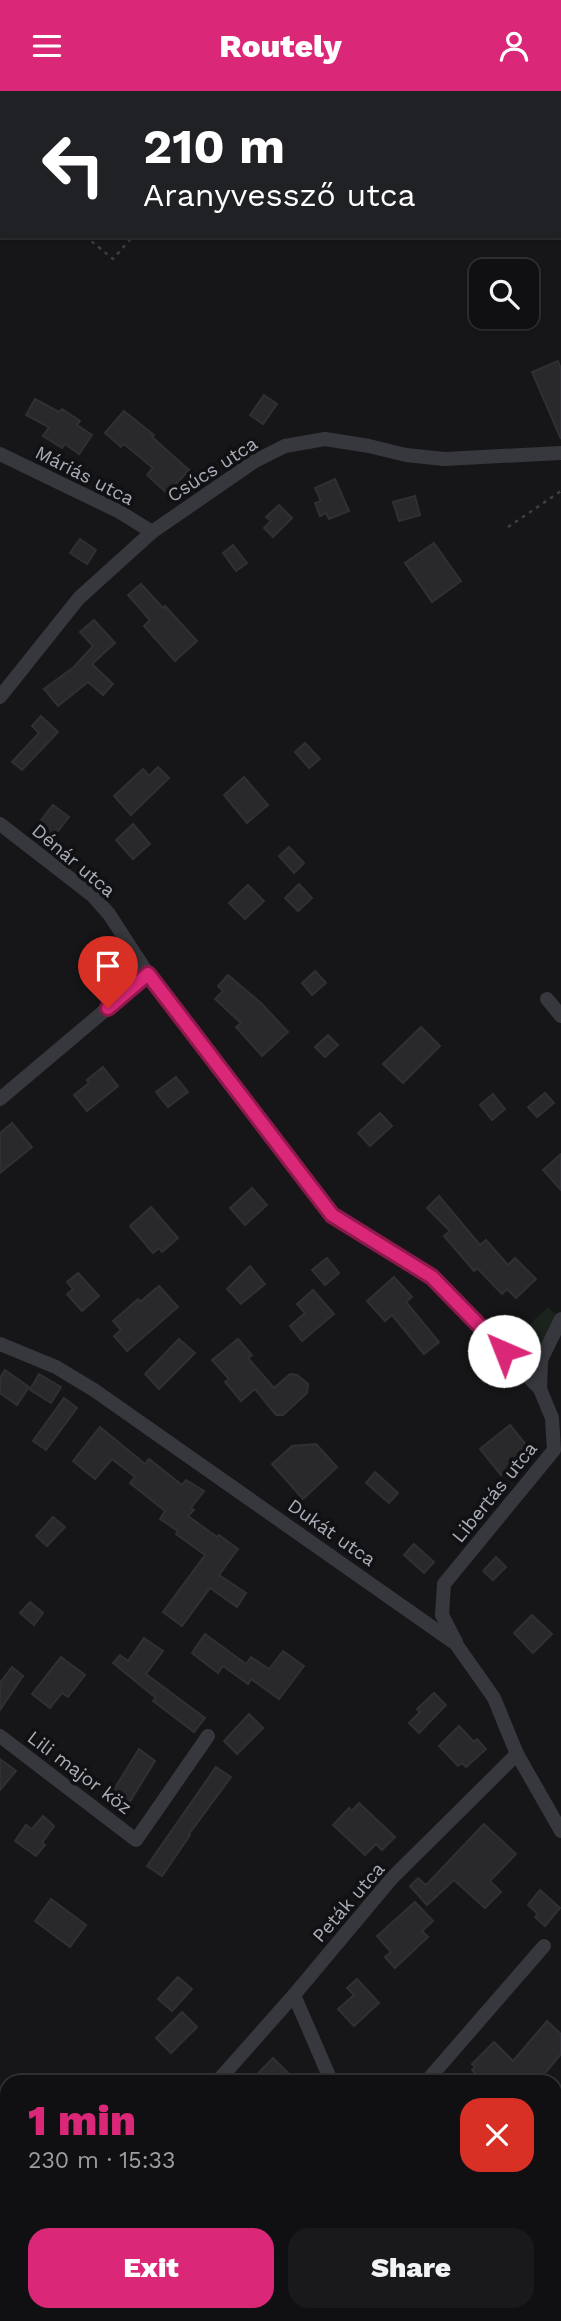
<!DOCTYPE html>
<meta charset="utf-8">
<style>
body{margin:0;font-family:"Work Sans",sans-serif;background:#19191b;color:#f1f3f6;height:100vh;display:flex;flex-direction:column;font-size:26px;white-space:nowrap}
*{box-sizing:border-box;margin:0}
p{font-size:23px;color:#9c9d9f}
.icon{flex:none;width:38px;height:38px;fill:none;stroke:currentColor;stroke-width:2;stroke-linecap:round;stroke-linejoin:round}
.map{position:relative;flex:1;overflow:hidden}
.drawer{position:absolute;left:0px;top:1984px;width:562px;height:247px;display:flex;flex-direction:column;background:#101012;border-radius:21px 21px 0 0;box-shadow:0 2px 5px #0004,0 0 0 2px #303032}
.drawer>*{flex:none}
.hud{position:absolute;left:0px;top:0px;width:562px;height:147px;box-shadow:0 2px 5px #0004,0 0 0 2px #303032;background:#202124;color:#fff;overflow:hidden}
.controls{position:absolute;left:469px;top:168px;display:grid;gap:14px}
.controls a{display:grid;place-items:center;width:70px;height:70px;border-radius:14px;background:#101012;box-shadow:0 2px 5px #0004,0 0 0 2px #303032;font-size:35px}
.pin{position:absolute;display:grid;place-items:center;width:60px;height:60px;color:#fff;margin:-72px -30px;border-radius:50% 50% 50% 0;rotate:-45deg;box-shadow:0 0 7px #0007}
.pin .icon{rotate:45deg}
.me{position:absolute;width:77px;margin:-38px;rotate:316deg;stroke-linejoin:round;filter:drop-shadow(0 0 5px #0008)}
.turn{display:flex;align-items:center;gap:24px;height:147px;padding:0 28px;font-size:32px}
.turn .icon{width:91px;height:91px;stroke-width:2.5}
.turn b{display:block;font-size:49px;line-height:60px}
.round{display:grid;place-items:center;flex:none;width:74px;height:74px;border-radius:21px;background:#19191b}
.overview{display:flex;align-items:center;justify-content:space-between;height:119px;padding:0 28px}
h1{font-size:42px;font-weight:800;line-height:52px;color:#db2777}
.action{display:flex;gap:14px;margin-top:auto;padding:14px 28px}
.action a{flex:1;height:80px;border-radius:21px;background:#db2777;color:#fff;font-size:28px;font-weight:800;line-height:80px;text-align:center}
.action a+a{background:#19191b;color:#f1f3f6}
header{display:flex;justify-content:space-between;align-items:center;height:91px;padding:0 28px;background:#db2777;color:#fff;font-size:32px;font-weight:800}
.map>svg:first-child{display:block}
.green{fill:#1c231d}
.building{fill:#29292c;stroke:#303034;stroke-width:2}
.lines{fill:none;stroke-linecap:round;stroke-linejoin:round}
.path{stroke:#3d3f44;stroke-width:2.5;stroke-dasharray:3.5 5;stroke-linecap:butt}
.minor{stroke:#37383d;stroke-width:14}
.route-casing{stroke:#8e194d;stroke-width:18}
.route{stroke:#db2777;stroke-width:12}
.labels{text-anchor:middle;stroke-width:7;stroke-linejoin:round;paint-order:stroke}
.street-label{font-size:19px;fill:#a8adb8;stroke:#111113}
</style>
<header><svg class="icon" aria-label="menu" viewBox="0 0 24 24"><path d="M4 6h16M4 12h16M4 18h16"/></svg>Routely<svg class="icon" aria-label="person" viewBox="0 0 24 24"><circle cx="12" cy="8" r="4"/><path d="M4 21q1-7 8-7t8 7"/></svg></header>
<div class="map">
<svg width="561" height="2230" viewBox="0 0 561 2230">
<rect width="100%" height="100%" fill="#161618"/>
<!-- green -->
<polygon class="green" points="548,1216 557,1224 536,1281 498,1234 523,1240"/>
<!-- building -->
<g class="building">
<polygon points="558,270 561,278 561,348 532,281"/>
<polygon points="264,304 277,313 263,333 250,324"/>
<polygon points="35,308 59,321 62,318 80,330 77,334 92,344 79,363 65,353 62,357 43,345 49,336 26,324"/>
<polygon points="124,320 154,344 152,346 189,379 167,402 147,384 153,377 124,353 121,356 105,342"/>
<polygon points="335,388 349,420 329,428 326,422 320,425 315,412 321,410 315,397"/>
<polygon points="415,405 420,424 399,430 393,411"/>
<polygon points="279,414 292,427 273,446 264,437 271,430 266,426"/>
<polygon points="80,448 96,459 87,473 70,462"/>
<polygon points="434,452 461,490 432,511 405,472"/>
<polygon points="233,454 247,472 236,480 223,462"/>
<polygon points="141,493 163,517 165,515 197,550 175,570 144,535 150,529 128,504"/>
<polygon points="94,529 115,552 92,573 113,593 103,604 88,591 58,615 44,598 74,576 93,555 80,541"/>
<polygon points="41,625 58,641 22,679 12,671 39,642 32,635"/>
<polygon points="305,652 320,668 309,677 295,661"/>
<polygon points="158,676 169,687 131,724 114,705 143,678 149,685"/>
<polygon points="244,686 268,714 247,732 224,704"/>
<polygon points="53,714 69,726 54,745 38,733"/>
<polygon points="133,733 150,753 133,768 116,749"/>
<polygon points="289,756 304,772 294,782 279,765"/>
<polygon points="299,793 312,807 298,820 285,807"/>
<polygon points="248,794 264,810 245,828 229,812"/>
<polygon points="315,880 326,892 312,904 302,892"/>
<polygon points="228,884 262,913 288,941 262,965 236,936 241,932 215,908 223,900 218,895"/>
<polygon points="421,936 440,955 403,992 383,973"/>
<polygon points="328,944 338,954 325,966 315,956"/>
<polygon points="103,976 118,995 87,1020 74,1004 89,992 87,989"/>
<polygon points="176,986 188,1001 168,1016 156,1001"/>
<polygon points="545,1002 554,1012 537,1026 528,1016"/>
<polygon points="493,1003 505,1018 492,1029 480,1014"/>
<polygon points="380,1022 392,1035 370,1055 358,1042"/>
<polygon points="12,1032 32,1056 0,1082 0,1042"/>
<polygon points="561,1063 561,1099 543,1079"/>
<polygon points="252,1097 267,1114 245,1134 230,1117"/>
<polygon points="439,1105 480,1154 486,1149 508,1174 515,1167 536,1188 516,1207 507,1198 502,1203 477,1177 474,1180 444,1145 450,1140 427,1117"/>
<polygon points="151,1116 178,1147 162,1161 159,1157 153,1162 130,1135"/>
<polygon points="327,1167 339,1182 325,1194 312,1179"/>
<polygon points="250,1175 265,1193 241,1213 227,1198"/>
<polygon points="78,1182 99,1205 82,1220 67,1203 73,1198 67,1191"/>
<polygon points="394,1186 412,1206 406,1211 439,1251 424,1263 392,1224 385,1230 367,1210"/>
<polygon points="159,1195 178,1216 127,1260 114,1245 121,1239 113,1230 138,1208 140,1211"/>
<polygon points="313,1199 334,1223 302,1250 290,1235 305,1222 297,1213"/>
<polygon points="179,1248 195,1262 159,1298 145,1283"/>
<polygon points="238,1248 252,1264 248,1267 274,1297 290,1283 297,1284 308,1293 307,1302 283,1324 276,1324 255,1298 241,1310 225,1291 229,1288 212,1269"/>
<polygon points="5,1279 29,1296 17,1314 0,1302 0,1287"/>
<polygon points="39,1283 61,1296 51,1312 30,1299"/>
<polygon points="64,1307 77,1317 46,1359 33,1350"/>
<polygon points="510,1334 531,1360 501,1384 480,1358"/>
<polygon points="100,1336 145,1373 149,1368 182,1394 186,1389 204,1400 191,1417 194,1419 188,1425 217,1446 219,1444 238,1458 219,1484 246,1502 237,1516 210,1497 182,1535 163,1521 205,1464 176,1443 178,1440 160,1428 165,1420 130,1392 135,1386 112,1368 95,1388 73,1370"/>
<polygon points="316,1353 337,1376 303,1408 272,1373 292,1355"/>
<polygon points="375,1381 398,1402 389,1412 366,1392"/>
<polygon points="53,1426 65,1436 47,1455 36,1445"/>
<polygon points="414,1453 434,1471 424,1482 404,1464"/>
<polygon points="496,1466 506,1476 493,1489 483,1480"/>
<polygon points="30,1511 43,1522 34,1534 20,1522"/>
<polygon points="532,1524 552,1543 533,1562 514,1542"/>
<polygon points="205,1543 246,1573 251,1566 269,1578 283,1560 304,1575 279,1608 251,1588 248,1593 223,1575 218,1582 192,1562"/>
<polygon points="144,1547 163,1560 146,1583 205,1627 194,1641 153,1610 156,1607 113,1572 120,1564 128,1570"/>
<polygon points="61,1566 85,1584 68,1606 62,1602 50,1617 32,1603"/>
<polygon points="12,1576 23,1585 0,1619 0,1592"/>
<polygon points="434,1602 446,1614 419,1642 409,1632 420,1621 417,1618"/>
<polygon points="249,1623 263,1637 237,1663 224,1650"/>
<polygon points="459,1635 474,1651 477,1648 486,1658 466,1676 462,1672 458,1675 439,1655"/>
<polygon points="139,1658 155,1670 129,1712 113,1700"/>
<polygon points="0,1668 16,1680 0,1699"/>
<polygon points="216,1676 231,1686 189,1743 190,1744 162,1785 147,1775"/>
<polygon points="359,1712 395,1746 382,1759 376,1753 365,1764 333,1734 349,1717 352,1720"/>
<polygon points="43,1725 54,1735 42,1752 45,1754 36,1765 15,1750 26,1734 32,1738"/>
<polygon points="484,1733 516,1763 490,1790 501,1801 485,1817 454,1789 427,1814 410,1795 418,1787 426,1794"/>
<polygon points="540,1799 560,1817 545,1835 535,1826 538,1823 528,1814"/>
<polygon points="51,1808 86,1834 70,1856 35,1830"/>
<polygon points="415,1811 433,1830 422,1840 428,1846 395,1877 385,1866 391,1861 377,1845"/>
<polygon points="178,1886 192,1898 172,1920 158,1908"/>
<polygon points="357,1888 379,1912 354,1935 338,1918 354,1904 347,1897"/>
<polygon points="182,1921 197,1936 171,1962 156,1947"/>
<polygon points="547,1930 561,1943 561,1963 537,1992 485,1992 472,1979 475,1976 472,1973 494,1951 513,1970"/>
<polygon points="273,1967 298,1992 249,1992"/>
</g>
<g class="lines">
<!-- path -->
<g class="path">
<polyline points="257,2 258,0"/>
<polyline points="0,77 2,78"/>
<polyline points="85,145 113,168 133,145"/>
<polyline points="508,436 561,400"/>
</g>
<!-- minor -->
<g class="minor">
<polyline points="0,363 120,421 152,441"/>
<polyline points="0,606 79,507 152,441 255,370 285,355 325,348 369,355 406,364 444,368 561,362"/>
<polyline points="0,733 93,805 109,823 148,883 332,1124 432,1186 540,1298"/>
<polyline points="547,908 561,925"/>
<polyline points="0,1008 148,883"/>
<polyline points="0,1253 56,1276 94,1299 456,1553 494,1607 517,1663 561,1740"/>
<polyline points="456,1551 442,1524 444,1493 554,1359 552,1327 540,1298 541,1269 561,1228"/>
<polyline points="0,1645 136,1749 208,1645"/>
<polyline points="294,1904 329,1985 335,1992"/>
<polyline points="216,1992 294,1904 392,1787 517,1663"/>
<polyline points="425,1992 544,1855"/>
<polyline points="0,2052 7,2061"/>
<polyline points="555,2219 561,2224"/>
<polyline points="110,2224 113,2230"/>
<polyline points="370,2230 375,2224"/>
</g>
</g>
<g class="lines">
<defs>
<polyline id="route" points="108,917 148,883 332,1124 432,1186 504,1260"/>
</defs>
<!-- route casing -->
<use href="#route" class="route-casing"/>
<!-- route -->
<use href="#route" class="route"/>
</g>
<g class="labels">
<!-- street labels -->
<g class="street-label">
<text transform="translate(212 378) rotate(-33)" y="7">Csúcs utca</text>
<text transform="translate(85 384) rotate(27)" y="7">Máriás utca</text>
<text transform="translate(74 769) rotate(40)" y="7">Dénár utca</text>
<text transform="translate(494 1401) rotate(-51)" y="7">Libertás utca</text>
<text transform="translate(332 1441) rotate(35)" y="7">Dukát utca</text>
<text transform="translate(80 1681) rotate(37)" y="7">Lili major köz</text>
<text transform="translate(348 1811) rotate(-49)" y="7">Peták utca</text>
</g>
</g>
</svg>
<div class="controls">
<a><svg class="icon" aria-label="search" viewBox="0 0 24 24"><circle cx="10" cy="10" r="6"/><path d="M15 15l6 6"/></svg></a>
</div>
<div class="pin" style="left:108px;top:917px;background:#d93025"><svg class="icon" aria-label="arrive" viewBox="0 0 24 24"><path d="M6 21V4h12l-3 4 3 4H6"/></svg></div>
<svg class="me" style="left:504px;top:1260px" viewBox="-20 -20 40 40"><circle r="19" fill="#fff"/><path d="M0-13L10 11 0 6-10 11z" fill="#db2777"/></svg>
<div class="hud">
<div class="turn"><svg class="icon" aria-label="left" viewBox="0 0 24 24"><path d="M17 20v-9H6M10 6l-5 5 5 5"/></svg><div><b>210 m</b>Aranyvessző utca</div></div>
</div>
<section class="drawer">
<div class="overview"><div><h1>1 min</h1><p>230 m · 15:33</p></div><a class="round" style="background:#d93025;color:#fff"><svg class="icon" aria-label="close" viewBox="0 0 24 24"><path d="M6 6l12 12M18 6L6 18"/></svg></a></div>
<div class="action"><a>Exit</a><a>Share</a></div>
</section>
</div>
